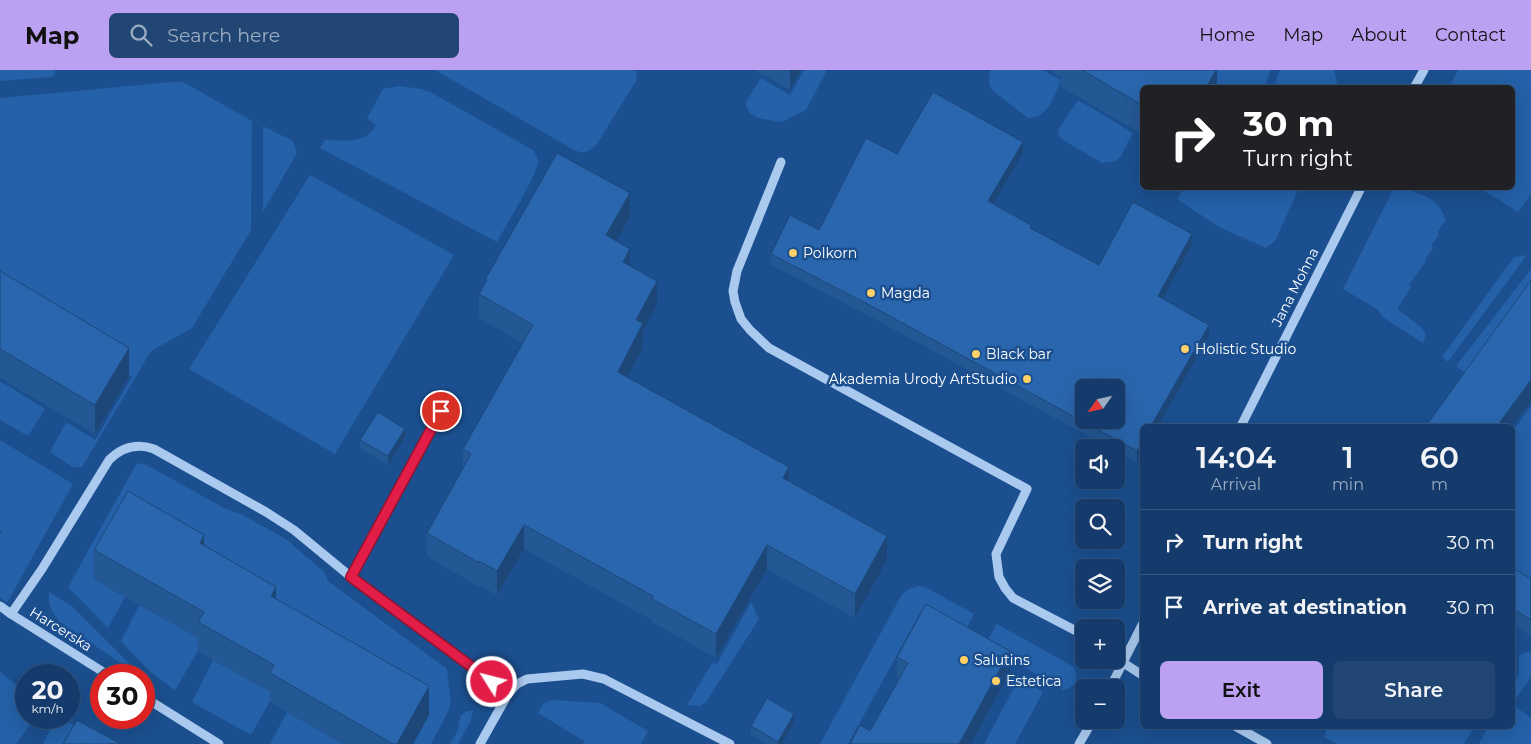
<!DOCTYPE html>
<meta charset="utf-8">
<style>
body{margin:0;font-family:Montserrat,sans-serif;background:#214673;color:#f1f3f6;height:100vh;display:flex;flex-direction:column;font-size:19px;white-space:nowrap}
*{box-sizing:border-box;margin:0}
p{font-size:16px;color:#9dadc1}
.icon{flex:none;width:28px;height:28px;fill:none;stroke:currentColor;stroke-width:2;stroke-linecap:round;stroke-linejoin:round}
.map{position:relative;flex:1;overflow:hidden}
.side{position:absolute;left:1140px;top:354px;width:375px;height:305px;display:flex;flex-direction:column;background:#143b6b;border-radius:8px;box-shadow:0 5px 20px #0002,0 0 0 1px #33557e}
.side>*{flex:none}
.guide{position:absolute;left:1140px;top:15px;width:375px;height:105px;border-radius:8px;box-shadow:0 5px 20px #0002,0 0 0 1px #33557e;background:#202124;color:#fff;overflow:hidden}
.needle{width:32px;rotate:236deg}
.tools{position:absolute;left:1075px;top:309px;display:grid;gap:10px}
.tools a{display:grid;place-items:center;width:50px;height:50px;border-radius:8px;background:#143b6b;box-shadow:0 5px 20px #0002,0 0 0 1px #33557e;font-size:25px}
.speed{position:absolute;left:15px;top:594px;display:flex;gap:10px;font-size:25px;font-weight:700;text-align:center}
.speed>*{display:grid;place-content:center;width:65px;height:65px;border-radius:50%;background:#143b6b;box-shadow:0 5px 20px #0002,0 0 0 1px #33557e;line-height:1}
.speed small{font-size:12px;font-weight:400}
.speed .limit{border:8px solid #d22;background:#fff;color:#111}
.pin{position:absolute;display:grid;place-items:center;width:42px;height:42px;color:#fff;margin:-21px;border:2px solid #fff;border-radius:50%;box-shadow:0 1px 5px #0007}
.me{position:absolute;width:55px;margin:-28px;rotate:306deg;stroke-linejoin:round;filter:drop-shadow(0 0 4px #0008)}
.turn{display:flex;align-items:center;gap:18px;height:105px;padding:0 20px;font-size:22px}
.turn .icon{width:65px;height:65px;stroke-width:2.5}
.turn b{display:block;font-size:35px;line-height:42px}
.eta{display:flex;justify-content:space-evenly;align-items:center;height:85px;text-align:center}
.eta b{font-size:30px;font-weight:600;line-height:35px}
.action{display:flex;gap:10px;margin-top:auto;padding:10px 20px}
.action a{flex:1;height:58px;border-radius:8px;background:#bca0f2;color:#111;font-size:20px;font-weight:600;line-height:58px;text-align:center}
.action a+a{background:#214673;color:#f1f3f6}
ul{padding:0;list-style:none}
li{display:flex;align-items:center;gap:15px;height:65px;padding:0 20px;border-top:1px solid #33557e}
li div{flex:1}
li b{display:block;font-size:19px}
li em{font-style:normal}
header{display:flex;align-items:center;gap:30px;box-sizing:border-box;height:70px;padding:0 25px;background:#bca0f2;color:#111}
header strong{font-size:24px}
nav{display:flex;gap:28px;margin-inline-start:auto;font-size:18px}
.search{width:350px;height:45px;background:#214673;display:flex;align-items:center;gap:12px;box-sizing:border-box;padding:0 18px;border-radius:8px;color:#9dadc1;font-size:19px}
.map>svg:first-child{display:block}
.green{fill:#2461a8}
.lines{fill:none;stroke-linecap:round;stroke-linejoin:round}
.minor{stroke:#a9c9ee;stroke-width:9}
.wall{fill:#245895}
.shaded-wall{fill:#1d4779}
.building{fill:#2a66ad;stroke:#1d4779;fill-rule:evenodd}
.route-casing{stroke:#92132f;stroke-width:12}
.route{stroke:#e11d48;stroke-width:9}
.poi-dot{fill:#ffd166;stroke:#1b4f8f;stroke-width:2}
.labels{text-anchor:middle;stroke-width:5;stroke-linejoin:round;paint-order:stroke}
.poi-label{font-size:14px;fill:#fff;stroke:#1b4f8f;text-anchor:start}
.street-label{font-size:14px;fill:#fff;stroke:#1b4f8f}
</style>
<header>
<strong>Map</strong>
<div class="search"><svg class="icon" aria-label="search" viewBox="0 0 24 24"><circle cx="10" cy="10" r="6"/><path d="M15 15l6 6"/></svg>Search here</div>
<nav><a>Home</a><a>Map</a><a>About</a><a>Contact</a></nav>
</header>
<div class="map">
<svg width="1531" height="674" viewBox="0 0 1531 674">
<rect width="100%" height="100%" fill="#1b4f8f"/>
<!-- green -->
<g class="green">
<polygon points="0,0 55,0 55,3 53,7 0,11"/>
<path d="M 435,0 L 635,0 L 637,5 L 636,11 L 597,74 C 590,81 585,84 576,81 Z"/>
<polygon points="804,0 827,0 806,40 781,52 758,48 750,43 746,36 746,32 761,8 790,25"/>
<path d="M 990,0 L 1042,0 L 1061,10 C 1054,26 1048,49 1028,48 L 992,20 C 988,14 989,8 990,0 Z"/>
<polygon points="1177,0 1271,0 1264,18 1206,17"/>
<polygon points="1280,0 1334,0 1338,17 1274,17"/>
<polygon points="1458,0 1531,0 1531,125 1518,142 1480,118 1512,118 1512,18 1449,17"/>
<polygon points="172,12 183,12 252,51 251,160 192,258 151,281 82,397 72,397 50,382 66,352 95,370 132,307 0,226 0,28"/>
<path d="M 399,16 L 422,19 L 432,23 L 533,80 C 535,83 538,87 538,91 C 538,104 505,157 497,172 L 320,78 L 325,70 C 343,70 366,75 376,55 L 367,48 L 383,19 Z"/>
<polygon points="1078,30 1133,63 1121,86 1115,91 1102,93 1063,70 1059,66 1058,60"/>
<polygon points="263,56 293,71 297,83 263,142"/>
<polygon points="310,105 454,185 335,384 189,299"/>
<polygon points="1185,118 1299,118 1275,171 1266,178 1219,157 1177,129"/>
<path d="M 1407,119 C 1428,128 1437,127 1446,150 L 1437,162 L 1439,164 L 1431,176 L 1433,178 L 1425,190 L 1426,191 L 1409,215 L 1411,217 L 1397,239 L 1421,257 L 1426,264 L 1423,273 L 1384,248 L 1377,239 L 1343,219 L 1393,120 Z"/>
<polygon points="1527,185 1448,292 1442,287 1514,187"/>
<polygon points="1531,199 1531,223 1470,306 1456,296"/>
<polygon points="0,311 45,339 28,366 0,350"/>
<polygon points="1531,336 1531,521 1513,509 1513,361"/>
<polygon points="0,370 73,414 7,533 0,527 0,464 2,462 0,460"/>
<polygon points="137,393 147,395 224,438 243,445 286,469 324,502 328,511 447,599 451,634 447,644 431,674 413,674 94,509 125,527 108,558 68,517"/>
<polygon points="918,516 925,517 974,544 965,562 961,564 920,543 848,674 820,674 901,526 907,520"/>
<path d="M 49,522 L 72,536 L 141,605 L 138,605 L 60,552 C 52,543 48,535 49,522 Z"/>
<polygon points="751,532 759,549 706,632 700,636 687,635 712,593 717,594"/>
<polygon points="139,535 204,571 175,620 151,603 121,571"/>
<path d="M 997,554 L 1074,597 C 1079,608 1075,618 1063,620 L 985,574 Z"/>
<polygon points="1529,582 1531,584 1531,607 1513,633 1513,614 1519,605 1519,586 1524,583"/>
<polygon points="213,590 274,624 251,665 192,632"/>
<polygon points="0,602 26,622 26,648 35,648 16,674 0,674"/>
<polygon points="1019,608 1043,622 1015,674 984,674"/>
<polygon points="552,630 600,633 648,661 641,674 583,674 584,671 538,643 543,634"/>
<polygon points="1513,635 1531,648 1531,674 1479,674 1488,656 1512,656"/>
<polygon points="468,641 473,641 470,652 458,674 450,674 458,660 459,652 461,645"/>
<polygon points="287,642 343,674 270,674"/>
<path d="M 64,649 L 103,674 L 43,674 C 48,664 53,651 64,649 Z"/>
<polygon points="1328,656 1475,656 1464,674 1337,674 1324,667"/>
</g>
<g class="lines">
<!-- minor -->
<g class="minor">
<polyline points="1414,18 1424,0"/>
<polyline points="781,92 737,201 733,221 735,232 741,249 750,260 769,278 1027,419 996,484 999,507 1005,518 1013,528 1084,565"/>
<polyline points="1241,356 1361,118"/>
<polyline points="351,507 441,341"/>
<polyline points="0,536 11,544 108,605"/>
<path d="M 11,544 L 42,499 L 109,390 C 122,377 137,373 154,379 L 266,442 L 294,460 L 351,507 L 508,624 L 480,674"/>
<polyline points="1116,588 1142,605"/>
<polyline points="1110,618 1142,555"/>
<polyline points="508,624 517,614 527,609 583,604 604,609 730,674"/>
<polyline points="144,627 219,674"/>
<polyline points="1235,656 1267,674"/>
<polyline points="1079,674 1093,650"/>
</g>
</g>
<!-- wall -->
<g class="wall">
<polygon points="755,0 801,0 790,20"/>
<polygon points="1049,0 1217,0 1217,18 1142,18 1142,64 1061,17 1061,7"/>
<polygon points="1023,83 993,134 1031,159 1099,195 1192,175 1163,229 1209,266 1137,392 1116,381 1116,378 1110,378 875,249 771,195 771,184 819,160 897,84"/>
<polygon points="630,147 616,171 630,196 657,235 643,261 643,277 627,307 789,411 887,490 855,548 767,499 716,588 652,552 652,550 524,479 497,525 479,515 479,517 427,486 427,463 463,398 463,379 523,273 479,248 479,224 486,212 486,208"/>
<polygon points="0,201 129,307 95,364 0,308"/>
<polygon points="405,367 388,395 360,378 360,370"/>
<polygon points="204,476 276,529 429,645 413,674 343,674 270,632 270,622 198,581 198,568 94,509 94,480"/>
<polygon points="1512,497 1531,509 1531,566 1512,554"/>
<polygon points="897,587 1010,602 971,674 850,674 870,661 899,609 897,608"/>
<polygon points="794,653 782,674 767,674 751,665 751,656"/>
</g>
<!-- shaded-wall -->
<g class="shaded-wall">
<polygon points="790,0 801,0 790,20"/>
<polygon points="1216,0 1217,0 1217,18 1206,18"/>
<polygon points="1023,72 1023,83 988,143 988,131"/>
<polygon points="630,123 630,147 606,189 606,165"/>
<polygon points="1192,164 1192,175 1158,238 1158,226"/>
<polygon points="630,179 630,203 623,192"/>
<polygon points="657,211 657,235 643,261 643,277 618,325 618,302 636,250"/>
<polygon points="1209,255 1209,266 1158,356 1151,356"/>
<polygon points="129,278 129,307 95,364 95,335"/>
<polygon points="1531,310 1531,331 1512,356 1497,356"/>
<polygon points="405,359 405,367 388,395 388,386"/>
<polygon points="1142,371 1142,383 1137,392 1137,381"/>
<polygon points="789,397 789,421 783,408"/>
<polygon points="524,455 524,479 497,525 497,501"/>
<polygon points="204,465 204,494 200,473"/>
<polygon points="887,466 887,490 855,548 855,524"/>
<polygon points="767,475 767,499 716,588 716,564"/>
<polygon points="276,517 276,546 271,526"/>
<polygon points="1010,581 1010,602 971,674 959,674"/>
<polygon points="429,616 429,645 413,674 397,674"/>
<polygon points="794,644 794,653 782,674 778,674 778,672"/>
</g>
<!-- building -->
<g class="building">
<polygon points="1082,0 1216,0 1206,18 1142,18 1142,35"/>
<path d="M 933,22 L 1023,72 L 988,131 L 1031,155 L 1030,158 L 1099,195 L 1133,132 L 1192,164 L 1158,226 L 1209,255 L 1151,356 L 1142,356 L 1142,371 L 1137,381 L 875,238 L 771,184 L 790,145 L 819,160 L 866,68 L 897,84 ZM 1084,318 L 1116,318 L 1116,350 L 1084,350 Z"/>
<polygon points="557,83 630,123 606,165 630,179 623,192 657,211 636,250 643,253 618,302 789,397 783,408 887,466 855,524 767,475 716,564 652,529 653,526 524,455 497,501 479,491 479,493 427,463 471,384 463,379 533,255 479,224 487,210 486,208"/>
<polygon points="0,201 129,278 95,335 0,279"/>
<polygon points="1531,210 1531,310 1497,356 1426,356"/>
<polygon points="378,342 405,359 388,386 360,370"/>
<polygon points="128,421 204,465 200,473 276,517 271,526 429,616 397,674 393,674 270,603 274,595 198,552 204,542 94,480"/>
<polygon points="1512,497 1531,509 1531,550 1512,538"/>
<polygon points="926,534 1010,581 959,674 850,674 860,655 870,661 908,593 897,587"/>
<polygon points="767,628 794,644 778,672 751,656"/>
<polygon points="77,650 121,674 63,674"/>
</g>
<g class="lines">
<defs>
<polyline id="route" points="441,341 351,507 492,612"/>
</defs>
<!-- route casing -->
<use href="#route" class="route-casing"/>
<!-- route -->
<use href="#route" class="route"/>
</g>
<!-- markers -->
<g class="poi-dot">
<circle cx="793" cy="183" r="5"/>
<circle cx="871" cy="223" r="5"/>
<circle cx="1185" cy="279" r="5"/>
<circle cx="976" cy="284" r="5"/>
<circle cx="1027" cy="309" r="5"/>
<circle cx="964" cy="590" r="5"/>
<circle cx="996" cy="611" r="5"/>
</g>
<g class="labels">
<!-- poi labels -->
<g class="poi-label">
<text x="803" y="188">Polkorn</text>
<text x="881" y="228">Magda</text>
<text x="1195" y="284">Holistic Studio</text>
<text x="986" y="289">Black bar</text>
<text x="1017" y="314" text-anchor="end">Akademia Urody ArtStudio</text>
<text x="974" y="595">Salutins</text>
<text x="1006" y="616">Estetica</text>
</g>
<!-- street labels -->
<g class="street-label">
<text transform="translate(1295 217) rotate(-63)" y="5">Jana Mohna</text>
<text transform="translate(61 559) rotate(32)" y="5">Harcerska</text>
</g>
</g>
</svg>
<div class="tools">
<a><svg class="needle" viewBox="-14 -14 28 28"><path d="M0-13l5 13h-10z" fill="#e53935"/><path d="M0 13l5-13h-10z" fill="#9dadc1"/></svg></a>
<a><svg class="icon" aria-label="sound" viewBox="0 0 24 24"><path d="M4 9h4l5-4v14l-5-4H4zM17 9q2 3 0 6"/></svg></a>
<a><svg class="icon" aria-label="search" viewBox="0 0 24 24"><circle cx="10" cy="10" r="6"/><path d="M15 15l6 6"/></svg></a>
<a><svg class="icon" aria-label="layers" viewBox="0 0 24 24"><path d="M12 4l9 5-9 5-9-5zM3 14l9 5 9-5"/></svg></a>
<a>+</a>
<a>−</a>
</div>
<div class="speed"><div>20<small>km/h</small></div><div class="limit">30</div></div>
<div class="pin" style="left:441px;top:341px;background:#d93025"><svg class="icon" aria-label="arrive" viewBox="0 0 24 24"><path d="M6 21V4h12l-3 4 3 4H6"/></svg></div>
<svg class="me" style="left:492px;top:612px" viewBox="-20 -20 40 40"><circle r="17" fill="#e11d48" stroke="#fff" stroke-width="3"/><path d="M0-11L8 9 0 5-8 9z" fill="#fff"/></svg>
<div class="guide">
<div class="turn"><svg class="icon" aria-label="right" viewBox="0 0 24 24"><path d="M7 20v-9h11M14 6l5 5-5 5"/></svg><div><b>30 m</b>Turn right</div></div>
</div>
<section class="side">
<div class="eta">
<div><b>14:04</b><p>Arrival</p></div>
<div><b>1</b><p>min</p></div>
<div><b>60</b><p>m</p></div>
</div>
<ul>
<li><svg class="icon" aria-label="right" viewBox="0 0 24 24"><path d="M7 20v-9h11M14 6l5 5-5 5"/></svg><div><b>Turn right</b></div><em>30 m</em></li>
<li><svg class="icon" aria-label="arrive" viewBox="0 0 24 24"><path d="M6 21V4h12l-3 4 3 4H6"/></svg><div><b>Arrive at destination</b></div><em>30 m</em></li>
</ul>
<div class="action"><a>Exit</a><a>Share</a></div>
</section>
</div>
